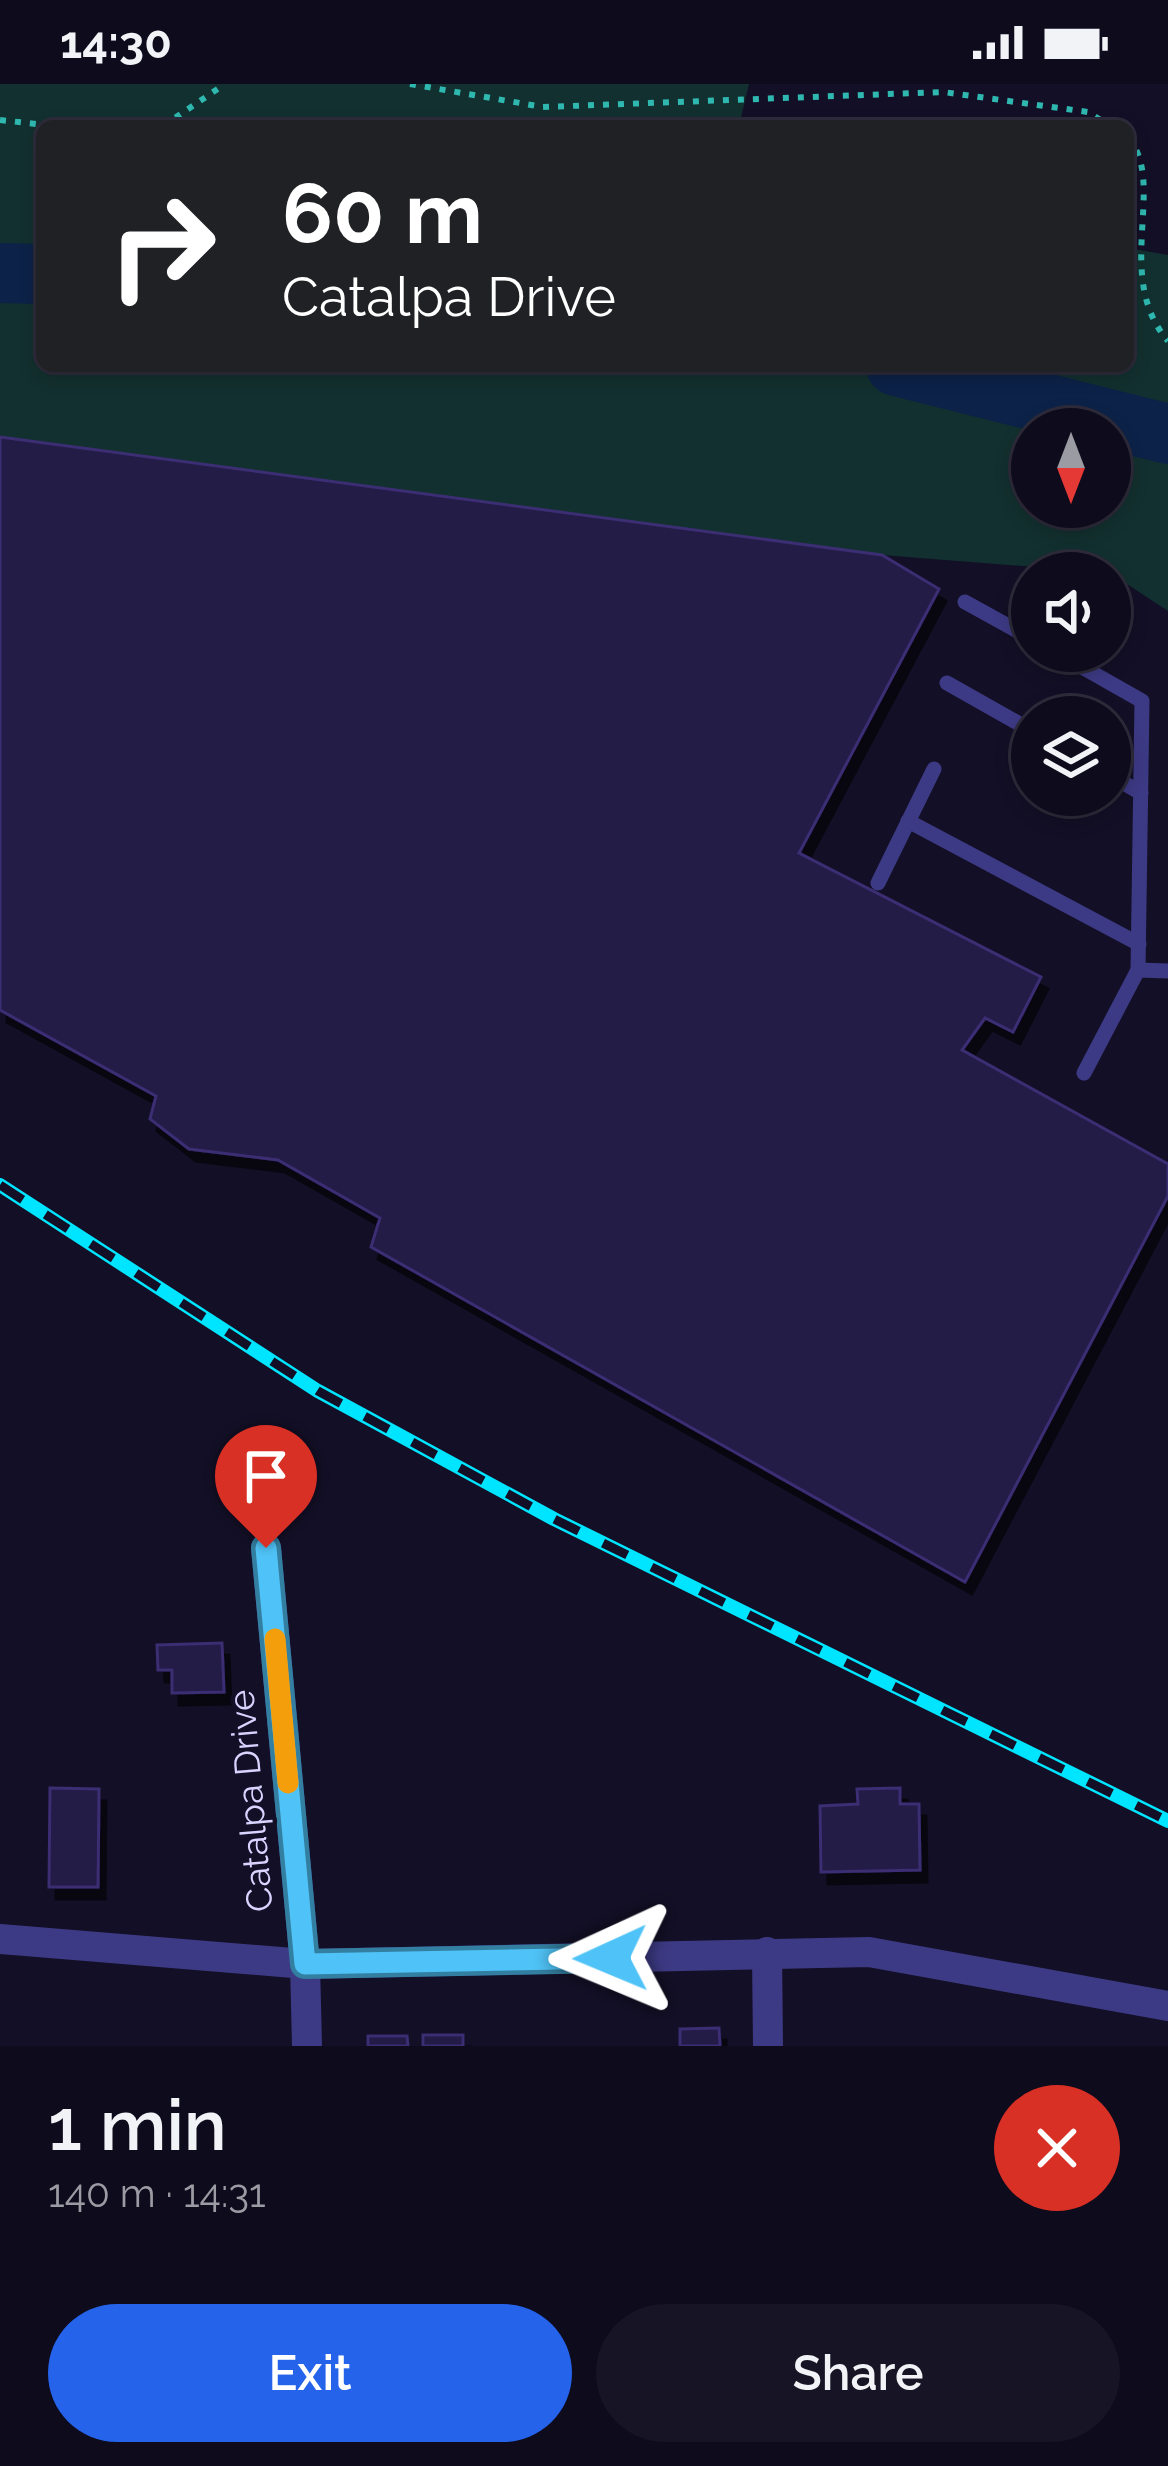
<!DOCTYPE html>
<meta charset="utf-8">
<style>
body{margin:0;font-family:Raleway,sans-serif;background:#171425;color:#f1f3f6;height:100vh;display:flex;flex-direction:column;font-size:45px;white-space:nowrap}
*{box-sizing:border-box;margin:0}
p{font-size:39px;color:#9b9ba3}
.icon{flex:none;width:66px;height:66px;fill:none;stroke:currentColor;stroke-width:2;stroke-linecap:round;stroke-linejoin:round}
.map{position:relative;height:1962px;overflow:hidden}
.side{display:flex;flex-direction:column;background:#0e0b1c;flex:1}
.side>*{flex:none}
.guide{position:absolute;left:36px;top:36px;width:1098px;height:252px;border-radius:18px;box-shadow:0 6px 18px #0003,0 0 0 3px #2e2b3b;background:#202124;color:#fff;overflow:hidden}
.needle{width:78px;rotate:180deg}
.fabs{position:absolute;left:1011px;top:324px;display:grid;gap:24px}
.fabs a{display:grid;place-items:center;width:120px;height:120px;border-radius:50%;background:#0e0b1c;box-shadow:0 6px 18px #0003,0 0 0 3px #2e2b3b;font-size:60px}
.pin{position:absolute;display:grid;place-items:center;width:102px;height:102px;color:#fff;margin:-123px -51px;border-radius:50% 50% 50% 0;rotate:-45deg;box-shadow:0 0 12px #0007}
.pin .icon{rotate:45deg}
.me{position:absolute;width:132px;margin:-66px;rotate:269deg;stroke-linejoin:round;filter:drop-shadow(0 0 9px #0008)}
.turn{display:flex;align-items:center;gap:42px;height:252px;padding:0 48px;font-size:54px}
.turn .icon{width:156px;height:156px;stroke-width:2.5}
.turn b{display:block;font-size:84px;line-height:102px}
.round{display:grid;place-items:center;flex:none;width:126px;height:126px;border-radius:63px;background:#171425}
.summary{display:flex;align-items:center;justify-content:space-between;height:204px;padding:0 48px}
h1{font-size:72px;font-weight:600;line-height:90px}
.button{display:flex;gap:24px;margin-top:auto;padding:24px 48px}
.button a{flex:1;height:138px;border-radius:72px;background:#2563eb;color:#fff;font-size:48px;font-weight:600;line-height:138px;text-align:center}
.button a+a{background:#171425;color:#f1f3f6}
.status{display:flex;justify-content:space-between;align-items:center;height:84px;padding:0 60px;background:#0e0b1c;direction:ltr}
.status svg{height:33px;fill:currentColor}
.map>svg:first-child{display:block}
.green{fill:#12302f;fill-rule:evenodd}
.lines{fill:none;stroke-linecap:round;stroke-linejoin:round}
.river{stroke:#0c2248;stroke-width:60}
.building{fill:#241b47;stroke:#3b2d73;stroke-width:3;filter:url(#shadow)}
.path{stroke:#2fb8b0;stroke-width:6;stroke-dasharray:6 9;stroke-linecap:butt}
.service{stroke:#3d3a85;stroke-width:15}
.minor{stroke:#3d3a85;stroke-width:30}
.tertiary{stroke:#3d3a85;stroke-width:30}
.rail-casing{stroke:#00e5ff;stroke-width:14}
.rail{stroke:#130f26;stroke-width:9;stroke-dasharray:27;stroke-linecap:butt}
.route-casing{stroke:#337fa1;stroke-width:30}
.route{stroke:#4fc3f7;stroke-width:21}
.slow{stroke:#f59e0b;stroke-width:21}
.labels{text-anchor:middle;stroke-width:9;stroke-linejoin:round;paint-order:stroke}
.street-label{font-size:36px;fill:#d9d4ff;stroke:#130f26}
</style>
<div class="status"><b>14:30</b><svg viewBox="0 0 49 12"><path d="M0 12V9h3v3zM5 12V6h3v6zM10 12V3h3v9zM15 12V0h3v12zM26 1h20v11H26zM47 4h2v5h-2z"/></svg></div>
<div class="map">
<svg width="1168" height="1962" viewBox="0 0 1168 1962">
<defs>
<filter id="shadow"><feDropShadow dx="7" dy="12" stdDeviation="0" flood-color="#0009"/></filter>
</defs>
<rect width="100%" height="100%" fill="#130f26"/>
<!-- green -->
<path class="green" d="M 0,0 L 749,0 L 739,42 L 42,42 L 42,282 L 1128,282 L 1128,164 L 1168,171 L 1168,527 L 1110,489 L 882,471 L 0,353 ZM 1032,345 L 1110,345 L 1110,423 L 1032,423 Z"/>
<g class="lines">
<!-- river -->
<g class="river">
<polyline points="0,189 42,190"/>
<polyline points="896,282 1168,350"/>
</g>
</g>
<!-- building -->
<g class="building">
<polygon points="0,353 882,471 939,505 799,769 1041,893 1013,948 985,934 962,966 1168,1080 1168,1112 965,1498 371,1163 380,1134 278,1076 189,1065 150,1035 156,1012 0,926"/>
<polygon points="222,1559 224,1608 172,1609 172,1586 158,1586 157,1561"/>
<polygon points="50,1704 99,1705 98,1803 49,1803"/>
<polygon points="900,1704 900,1720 919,1720 920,1786 821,1788 820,1722 858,1720 857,1705"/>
<polygon points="719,1944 720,1962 680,1962 680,1945"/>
<rect x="423" y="1951" width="40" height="11"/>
<polygon points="368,1952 407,1952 408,1962 368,1962"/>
</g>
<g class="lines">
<!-- path -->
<g class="path">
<polyline points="410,0 543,23 943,8 1088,28 1110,42"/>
<polyline points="0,36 55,42"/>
<polyline points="163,42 225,0"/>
<path d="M 1128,54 C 1168,98 1112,192 1168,257"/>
</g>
<!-- service -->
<g class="service">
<polyline points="965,518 1032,555"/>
<polyline points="1054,567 1142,617 1138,886"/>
<polyline points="947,599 1032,647"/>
<polyline points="1110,691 1141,709"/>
<polyline points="908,737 1139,860"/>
<polyline points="878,799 934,685"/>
<polyline points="1084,989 1138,886 1168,887"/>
</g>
<!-- minor -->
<g class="minor">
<polyline points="266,1464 305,1880 307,1962"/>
<polyline points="767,1868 768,1962"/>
</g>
<!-- tertiary -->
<polyline class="tertiary" points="0,1855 305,1880 869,1868 1168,1922"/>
<defs>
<polyline id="rail" points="0,1101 318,1307 554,1435 1168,1737"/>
</defs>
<!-- rail casing -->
<use href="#rail" class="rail-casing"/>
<!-- rail -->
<use href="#rail" class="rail"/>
</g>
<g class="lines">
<defs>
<polyline id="route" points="266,1464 305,1880 611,1874"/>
</defs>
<!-- route casing -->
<use href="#route" class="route-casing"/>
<!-- route -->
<use href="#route" class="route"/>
<!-- slow -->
<polyline class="slow" points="275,1555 288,1699"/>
</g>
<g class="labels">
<!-- street labels -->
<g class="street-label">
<text transform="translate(250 1717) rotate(-95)" y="13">Catalpa Drive</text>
</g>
</g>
</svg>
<div class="fabs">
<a><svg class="needle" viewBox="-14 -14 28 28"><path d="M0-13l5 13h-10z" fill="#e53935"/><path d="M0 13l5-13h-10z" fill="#9b9ba3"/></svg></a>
<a><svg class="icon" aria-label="sound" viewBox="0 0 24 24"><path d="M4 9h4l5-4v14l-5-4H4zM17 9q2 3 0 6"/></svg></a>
<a><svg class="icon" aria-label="layers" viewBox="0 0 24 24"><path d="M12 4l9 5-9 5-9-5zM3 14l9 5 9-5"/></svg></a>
</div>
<div class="pin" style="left:266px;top:1464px;background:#d93025"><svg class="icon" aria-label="arrive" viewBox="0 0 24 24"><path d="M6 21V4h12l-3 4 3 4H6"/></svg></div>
<svg class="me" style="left:611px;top:1874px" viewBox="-20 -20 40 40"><path d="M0-17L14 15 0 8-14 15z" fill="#4fc3f7" stroke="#fff" stroke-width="4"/></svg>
<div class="guide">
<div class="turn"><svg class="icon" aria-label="right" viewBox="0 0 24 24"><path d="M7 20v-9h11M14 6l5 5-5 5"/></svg><div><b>60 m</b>Catalpa Drive</div></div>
</div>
</div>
<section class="side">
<div class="summary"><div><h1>1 min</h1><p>140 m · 14:31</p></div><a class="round" style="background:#d93025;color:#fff"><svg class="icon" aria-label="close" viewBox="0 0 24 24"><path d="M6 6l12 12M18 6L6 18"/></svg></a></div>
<div class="button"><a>Exit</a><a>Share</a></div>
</section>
